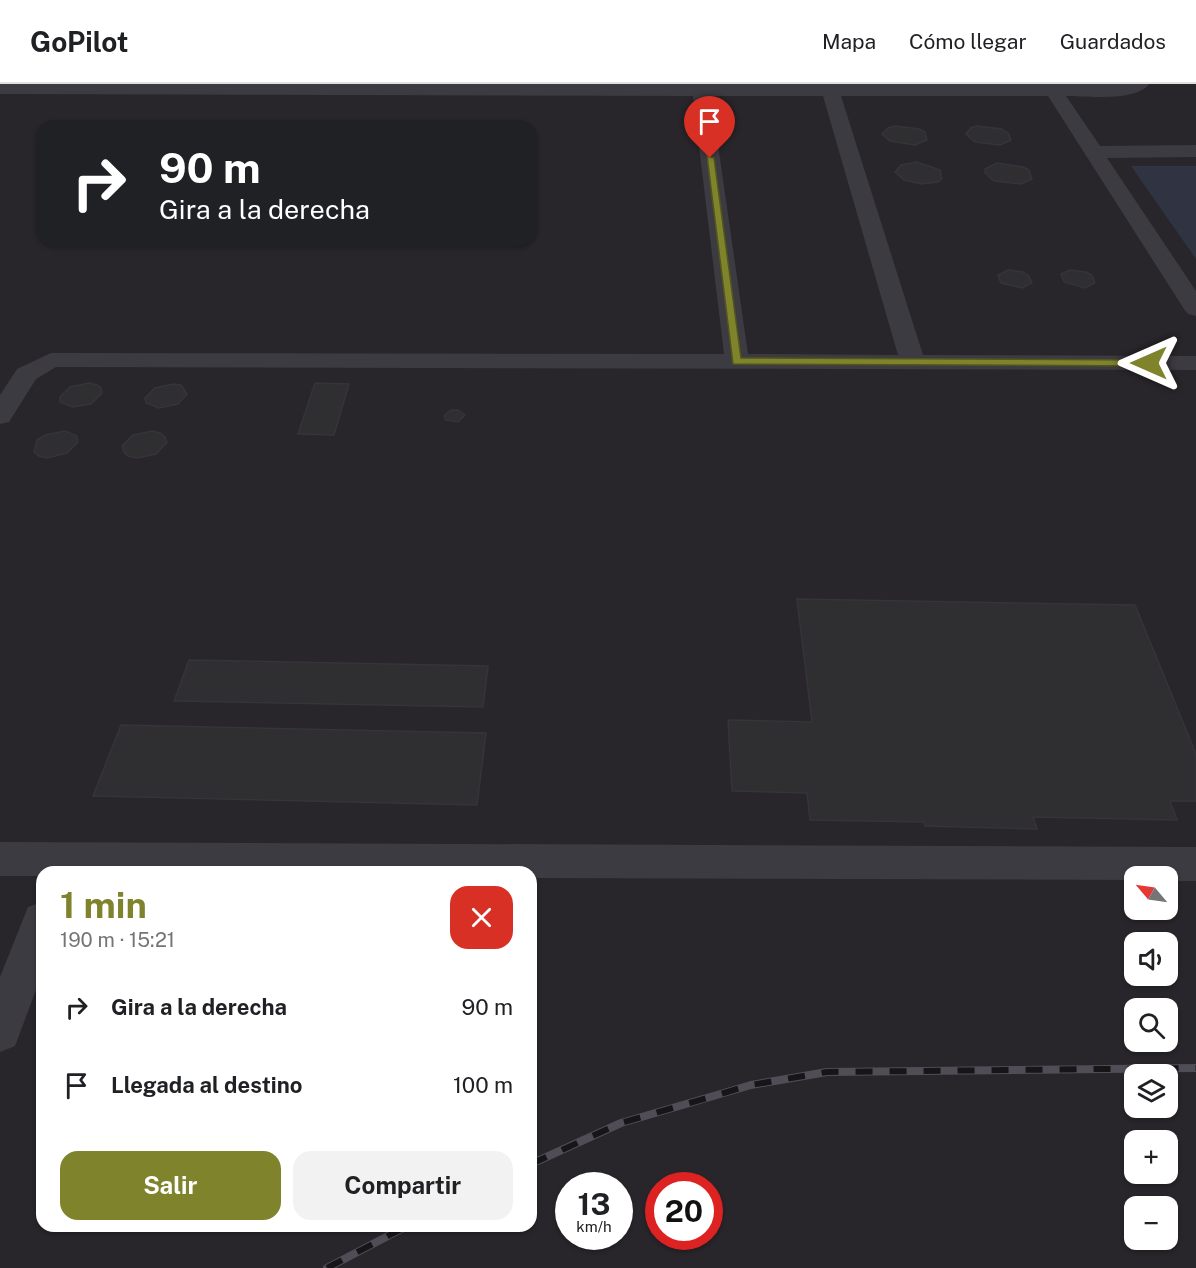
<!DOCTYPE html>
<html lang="es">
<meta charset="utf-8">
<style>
body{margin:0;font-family:"Public Sans",sans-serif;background:#f2f2f2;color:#202124;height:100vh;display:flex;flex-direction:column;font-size:22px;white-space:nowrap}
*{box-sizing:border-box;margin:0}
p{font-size:20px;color:#757577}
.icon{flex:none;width:33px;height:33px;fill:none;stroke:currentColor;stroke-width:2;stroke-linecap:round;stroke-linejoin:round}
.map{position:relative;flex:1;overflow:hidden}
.drawer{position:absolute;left:36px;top:782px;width:501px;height:366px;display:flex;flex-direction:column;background:#fff;border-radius:18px;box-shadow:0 2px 4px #0004}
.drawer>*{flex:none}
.top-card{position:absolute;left:36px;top:36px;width:501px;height:126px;border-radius:18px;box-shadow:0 2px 4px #0004;background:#202124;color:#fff;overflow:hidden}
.needle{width:39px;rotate:299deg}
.controls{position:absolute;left:1124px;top:782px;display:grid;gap:12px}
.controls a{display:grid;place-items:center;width:54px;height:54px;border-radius:12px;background:#fff;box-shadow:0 2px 4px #0004;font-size:30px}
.speed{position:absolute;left:555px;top:1088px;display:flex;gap:12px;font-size:30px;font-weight:700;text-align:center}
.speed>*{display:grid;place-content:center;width:78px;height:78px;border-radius:50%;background:#fff;box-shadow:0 2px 4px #0004;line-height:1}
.speed small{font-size:15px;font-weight:400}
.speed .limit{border:9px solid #d22;background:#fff;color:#111}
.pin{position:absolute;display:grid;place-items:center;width:51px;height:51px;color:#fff;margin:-62px -26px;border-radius:50% 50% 50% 0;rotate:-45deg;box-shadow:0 0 6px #0007}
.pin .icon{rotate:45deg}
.me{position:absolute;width:66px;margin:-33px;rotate:270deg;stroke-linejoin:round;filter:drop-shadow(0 0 4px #0008)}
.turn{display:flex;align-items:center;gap:21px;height:126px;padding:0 24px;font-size:27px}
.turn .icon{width:78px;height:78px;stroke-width:2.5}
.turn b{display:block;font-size:42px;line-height:51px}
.round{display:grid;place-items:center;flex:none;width:63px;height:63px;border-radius:18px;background:#f2f2f2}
.summary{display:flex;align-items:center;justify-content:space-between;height:102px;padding:0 24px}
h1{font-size:36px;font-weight:700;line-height:45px;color:#7e832c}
.primary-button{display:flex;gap:12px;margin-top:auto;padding:12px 24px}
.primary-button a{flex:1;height:69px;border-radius:18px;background:#7e832c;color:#fff;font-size:24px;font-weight:700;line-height:69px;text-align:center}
.primary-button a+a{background:#f2f2f2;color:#202124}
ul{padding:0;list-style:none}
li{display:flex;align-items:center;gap:18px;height:78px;padding:0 24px}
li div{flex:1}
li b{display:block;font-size:22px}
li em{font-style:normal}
header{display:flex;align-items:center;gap:36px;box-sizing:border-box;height:84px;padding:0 30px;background:#fff;border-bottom:2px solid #e0e0e0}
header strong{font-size:28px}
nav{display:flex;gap:33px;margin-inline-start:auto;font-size:21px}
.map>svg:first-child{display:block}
.built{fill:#28262a;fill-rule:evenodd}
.water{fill:#2f3342}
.building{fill:#2f2e31;stroke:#363439;stroke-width:1.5}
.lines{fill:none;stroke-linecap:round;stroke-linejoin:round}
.minor{fill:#3d3b42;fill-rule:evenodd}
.rail-casing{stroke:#4f4e57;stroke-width:8}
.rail{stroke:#171518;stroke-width:6;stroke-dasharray:17;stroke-linecap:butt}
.route{fill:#7e832c;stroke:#52551d;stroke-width:1.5}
</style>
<header>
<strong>GoPilot</strong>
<nav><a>Mapa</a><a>Cómo llegar</a><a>Guardados</a></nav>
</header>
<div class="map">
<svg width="1196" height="1184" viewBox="0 0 1196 1184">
<rect width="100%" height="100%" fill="#1c1b1d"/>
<!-- built -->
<path class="built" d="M 0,0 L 1196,0 L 1196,1184 L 0,1184 ZM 42,42 L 531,42 L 531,156 L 42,156 ZM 42,788 L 531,788 L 531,1142 L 42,1142 ZM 1134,792 L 1167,792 L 1167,825 L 1134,825 ZM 1134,858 L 1167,858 L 1167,891 L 1134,891 ZM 1134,924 L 1167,924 L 1167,957 L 1134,957 ZM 1134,990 L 1167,990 L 1167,1023 L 1134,1023 ZM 1134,1056 L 1167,1056 L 1167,1089 L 1134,1089 ZM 568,1101 L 620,1101 L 620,1152 L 568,1152 ZM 658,1101 L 710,1101 L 710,1152 L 658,1152 ZM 1134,1122 L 1167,1122 L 1167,1155 L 1134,1155 Z"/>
<!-- water -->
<polygon class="water" points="1131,82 1196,82 1196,175"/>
<!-- building -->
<g class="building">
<polygon points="895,42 919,45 925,48 927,56 915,61 890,57 882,50 888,44"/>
<polygon points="977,42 1002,45 1008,49 1011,56 1000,61 975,58 966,50 971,44"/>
<polygon points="917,78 940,86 942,94 938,98 921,100 904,96 895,88 901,81"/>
<polygon points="997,79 1023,83 1029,86 1032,95 1021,100 994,97 985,89 985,85"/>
<polygon points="1008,186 1023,188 1029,192 1032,199 1022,204 1001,199 998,191"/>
<polygon points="1070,186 1086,188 1092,191 1095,199 1085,204 1064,198 1061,190"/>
<polygon points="89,299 97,301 101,304 102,309 91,320 73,323 60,318 60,313 70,303"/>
<polygon points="315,299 349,300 334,351 298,350"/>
<polygon points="173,300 181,301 187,310 178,320 159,324 146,319 145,314 155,304"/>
<polygon points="451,326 458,326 465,331 458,338 446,336 444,332"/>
<polygon points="65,347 77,352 78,358 67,369 47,374 39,372 34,368 37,356 45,351"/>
<polygon points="152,347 160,349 165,353 167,358 156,370 137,374 128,372 124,368 122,362 133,351"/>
<polygon points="797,515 1135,521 1196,670 1196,717 1170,717 1177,736 1033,733 1037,745 925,742 924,738 810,736 807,709 732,707 728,636 812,638"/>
<polygon points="189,576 488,582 483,623 174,617"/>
<polygon points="121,641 486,649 477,721 93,712"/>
</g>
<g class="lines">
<!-- minor -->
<g class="minor">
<path d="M 0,0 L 1149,0 C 1136,18 1087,12 1066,12 L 1100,62 L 1196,61 L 1196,73 L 1107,74 L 1196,207 L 1196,232 L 1188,230 L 1184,225 L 1048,12 L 841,12 L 923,271 L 1196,272 L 1196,286 L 56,283 L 36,295 L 9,338 L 0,340 L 0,311 L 17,285 L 51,269 L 724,270 L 693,12 L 0,10 ZM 711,12 L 823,12 L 898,271 L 748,270 Z"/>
<polygon points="0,758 1196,763 1196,797 1167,797 1167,792 1134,792 1134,796 531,794 531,788 42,788 42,792 0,792"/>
<polygon points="42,818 42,890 15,962 0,968 0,893 28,823"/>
</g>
<defs>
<g id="rail">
<polyline points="531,1080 621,1039 751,1001 827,988 1196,984"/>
<polyline points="327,1184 407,1142"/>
</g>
</defs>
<!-- rail casing -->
<use href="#rail" class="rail-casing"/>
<!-- rail -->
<use href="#rail" class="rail"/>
</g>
<!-- route -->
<polygon class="route" points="707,72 714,74 741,274 1149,276 1154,279 1149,282 733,280"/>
</svg>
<div class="controls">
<a><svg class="needle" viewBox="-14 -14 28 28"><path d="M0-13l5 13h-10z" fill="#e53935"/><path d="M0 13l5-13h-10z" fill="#757577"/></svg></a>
<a><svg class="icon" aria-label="sound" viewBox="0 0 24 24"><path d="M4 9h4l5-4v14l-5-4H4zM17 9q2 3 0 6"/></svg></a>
<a><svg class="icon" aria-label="search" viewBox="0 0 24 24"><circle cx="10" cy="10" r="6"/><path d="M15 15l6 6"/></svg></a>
<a><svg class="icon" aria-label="layers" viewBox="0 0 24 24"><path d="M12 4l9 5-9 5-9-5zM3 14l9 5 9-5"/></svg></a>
<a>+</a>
<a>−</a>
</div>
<div class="speed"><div>13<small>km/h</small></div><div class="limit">20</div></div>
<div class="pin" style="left:710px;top:74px;background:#d93025"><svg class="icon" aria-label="arrive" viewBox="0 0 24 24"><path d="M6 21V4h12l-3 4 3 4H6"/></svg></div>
<svg class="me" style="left:1149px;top:279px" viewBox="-20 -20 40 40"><path d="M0-17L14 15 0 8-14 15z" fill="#7e832c" stroke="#fff" stroke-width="4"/></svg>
<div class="top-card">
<div class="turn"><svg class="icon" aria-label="right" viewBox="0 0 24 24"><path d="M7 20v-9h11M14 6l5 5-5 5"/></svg><div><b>90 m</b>Gira a la derecha</div></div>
</div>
<section class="drawer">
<div class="summary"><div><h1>1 min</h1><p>190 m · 15:21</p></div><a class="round" style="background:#d93025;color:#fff"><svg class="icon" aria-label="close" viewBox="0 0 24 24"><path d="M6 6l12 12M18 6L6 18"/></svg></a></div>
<ul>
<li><svg class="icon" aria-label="right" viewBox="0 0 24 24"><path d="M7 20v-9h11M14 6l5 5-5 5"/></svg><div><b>Gira a la derecha</b></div><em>90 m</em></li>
<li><svg class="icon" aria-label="arrive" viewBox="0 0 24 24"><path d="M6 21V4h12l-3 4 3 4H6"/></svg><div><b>Llegada al destino</b></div><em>100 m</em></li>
</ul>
<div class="primary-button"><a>Salir</a><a>Compartir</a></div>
</section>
</div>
